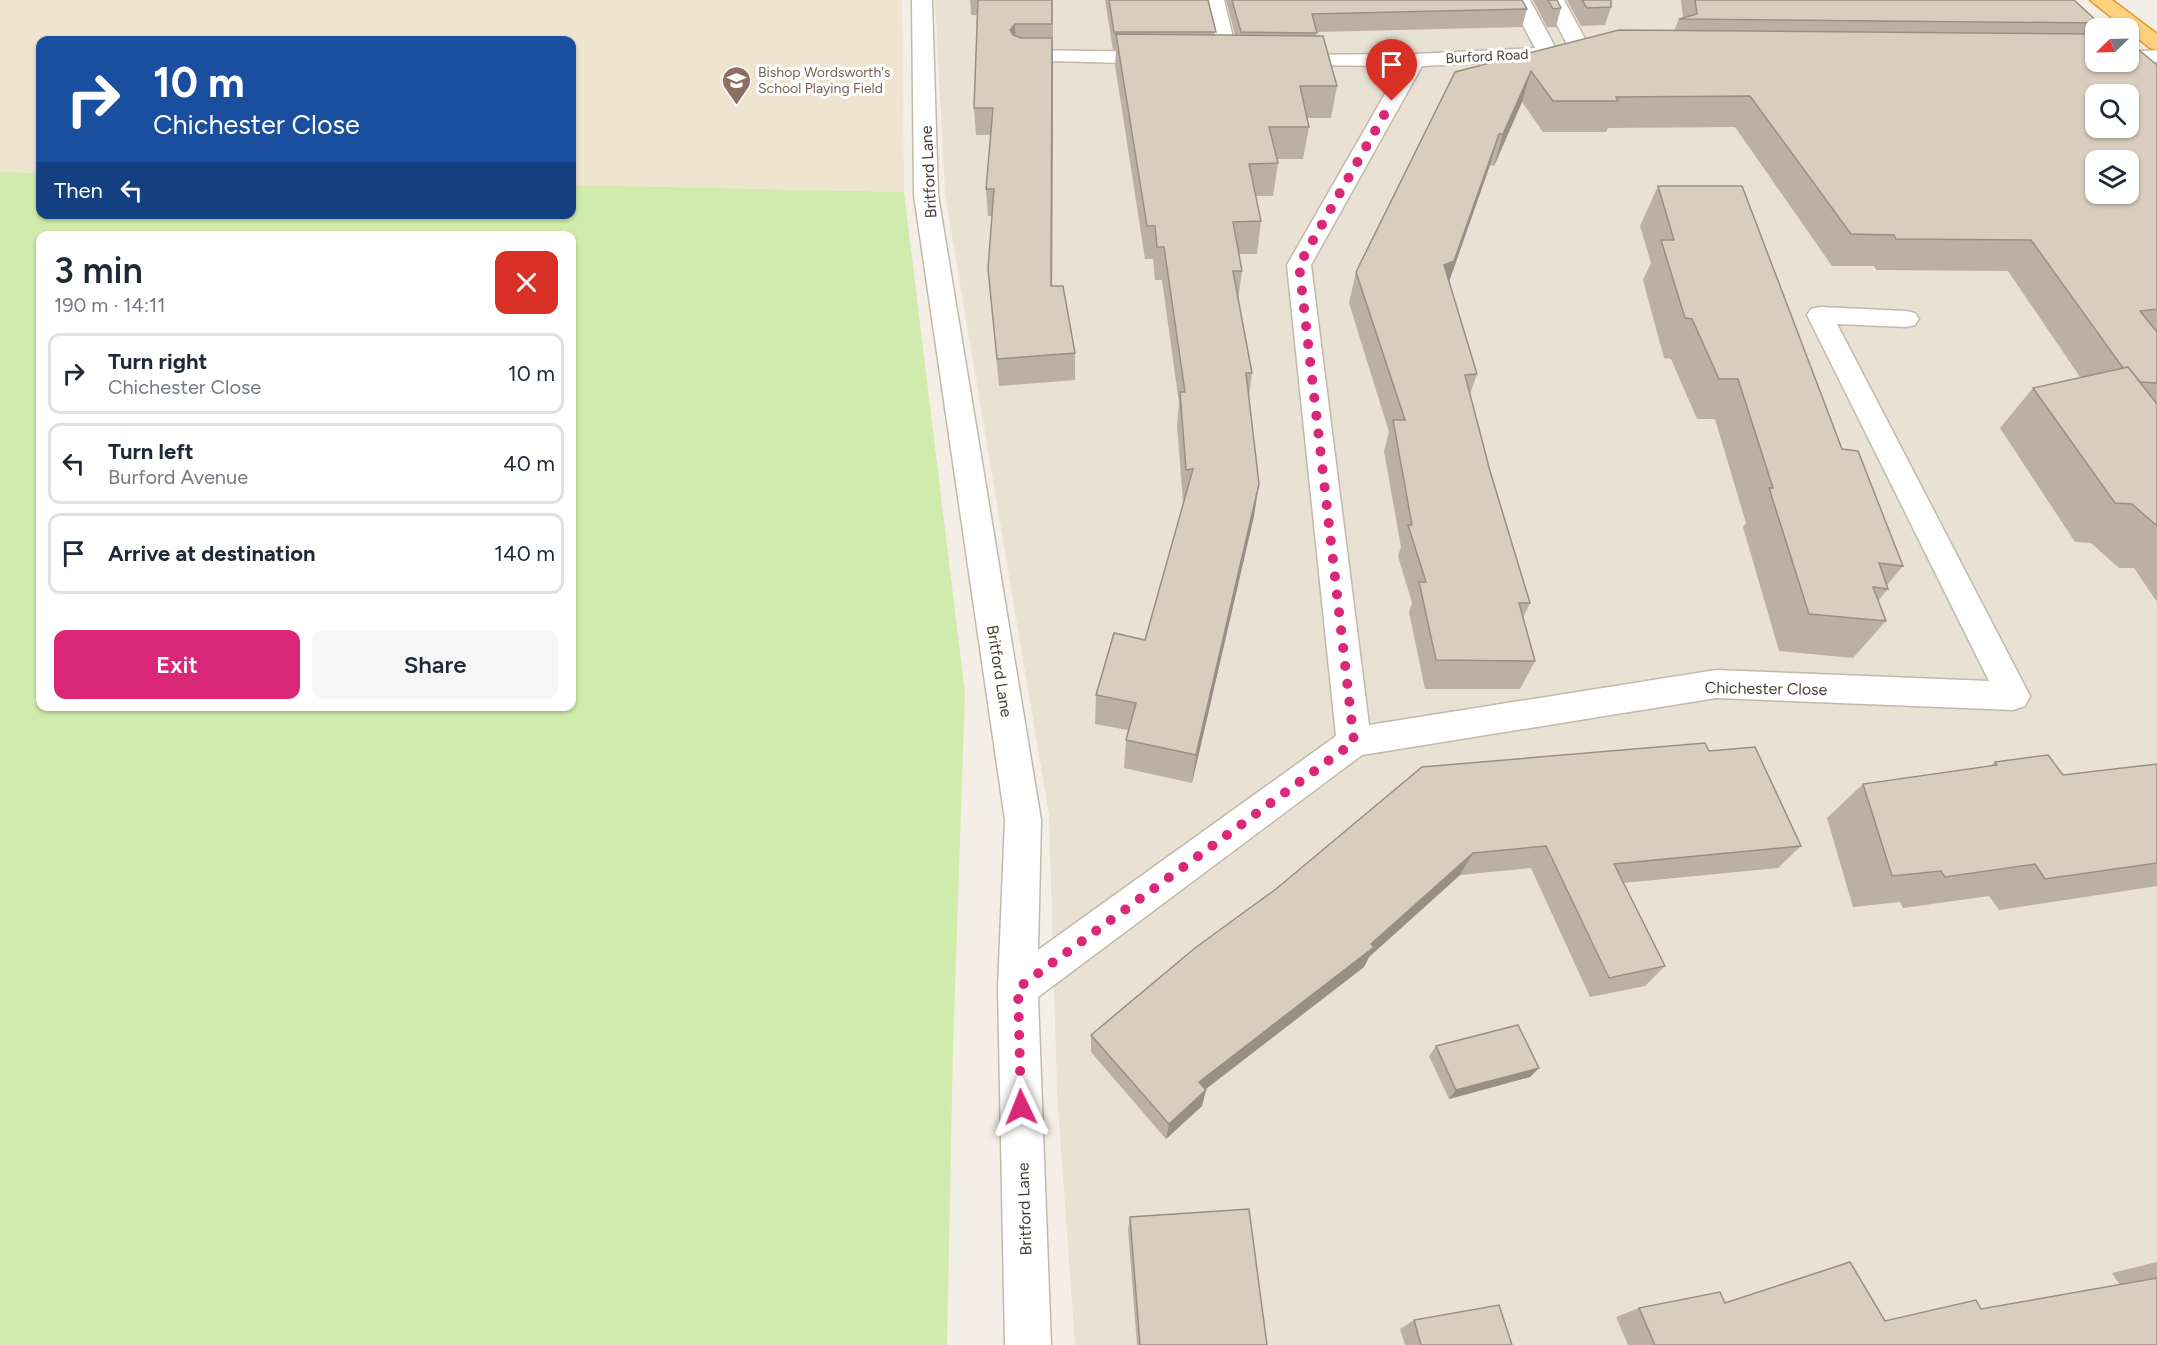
<!DOCTYPE html>
<meta charset="utf-8">
<style>
body{margin:0;font-family:Figtree,sans-serif;background:#f6f6f7;color:#1f2937;height:100vh;display:flex;flex-direction:column;font-size:22px;white-space:nowrap}
*{box-sizing:border-box;margin:0}
p{font-size:20px;color:#747a83}
.icon{flex:none;width:33px;height:33px;fill:none;stroke:currentColor;stroke-width:2;stroke-linecap:round;stroke-linejoin:round}
.map{position:relative;flex:1;overflow:hidden}
.sheet{position:absolute;left:36px;top:231px;width:540px;height:480px;display:flex;flex-direction:column;background:#fff;border-radius:12px;box-shadow:0 2px 4px #0004}
.sheet>*{flex:none}
.hud{position:absolute;left:36px;top:36px;width:540px;height:183px;border-radius:12px;box-shadow:0 2px 4px #0004;background:#1a4fa0;color:#fff;overflow:hidden}
.needle{width:39px;rotate:247deg}
.buttons{position:absolute;left:2085px;top:18px;display:grid;gap:12px}
.buttons a{display:grid;place-items:center;width:54px;height:54px;border-radius:12px;background:#fff;box-shadow:0 2px 4px #0004;font-size:30px}
.pin{position:absolute;display:grid;place-items:center;width:51px;height:51px;color:#fff;margin:-62px -26px;border-radius:50% 50% 50% 0;rotate:-45deg;box-shadow:0 0 6px #0007}
.pin .icon{rotate:45deg}
.me{position:absolute;width:66px;margin:-33px;rotate:358deg;stroke-linejoin:round;filter:drop-shadow(0 0 4px #0008)}
.turn{display:flex;align-items:center;gap:21px;height:126px;padding:0 18px;font-size:27px}
.turn .icon{width:78px;height:78px;stroke-width:2.5}
.turn b{display:block;font-size:42px;line-height:51px}
.then{display:flex;align-items:center;height:57px;padding:0 18px;background:#0003;gap:12px;font-size:22px}
.round{display:grid;place-items:center;flex:none;width:63px;height:63px;border-radius:12px;background:#f6f6f7}
.overview{display:flex;align-items:center;justify-content:space-between;height:102px;padding:0 18px}
h1{font-size:36px;font-weight:600;line-height:45px}
.action{display:flex;gap:12px;margin-top:auto;padding:12px 18px}
.action a{flex:1;height:69px;border-radius:12px;background:#db2777;color:#fff;font-size:24px;font-weight:600;line-height:69px;text-align:center}
.action a+a{background:#f6f6f7;color:#1f2937}
ul{padding:0;list-style:none}
li{display:flex;align-items:center;gap:18px;height:81px;margin:0 12px 9px;padding:0 6px;border:3px solid #e0e1e3;border-radius:12px}
li div{flex:1}
li b{display:block;font-size:22px}
li em{font-style:normal}
.map>svg:first-child{display:block}
.residential{fill:#e8e1d4;fill-rule:evenodd}
.education{fill:#eee4cf}
.green{fill:#d1ebac;fill-rule:evenodd}
.lines{fill:none;stroke-linecap:round;stroke-linejoin:round}
.service-casing{stroke:#c3b9ab;stroke-width:3}
.minor-casing{stroke:#c3b9ab;stroke-width:3}
.trunk-casing{stroke:#e69a2e;stroke-width:3}
.service{fill:#fff;fill-rule:evenodd}
.minor{fill:#fff;fill-rule:evenodd}
.trunk{fill:#ffd07d;fill-rule:evenodd}
.wall{fill:#bbb0a3}
.shaded-wall{fill:#989085}
.building{fill:#d9cdbe;stroke:#989085;stroke-width:1.5;fill-rule:evenodd}
.route{stroke:#db2777;stroke-width:10;stroke-dasharray:0 18}
.labels{text-anchor:middle;stroke-width:6;stroke-linejoin:round;paint-order:stroke}
.far-street-label{font-size:14px;fill:#473f35;stroke:#fff}
.far-education-label{font-size:14px;fill:#785e54;stroke:#fff;text-anchor:start}
.street-label{font-size:16px;fill:#473f35;stroke:#fff}
</style>
<div class="map">
<svg width="2157" height="1345" viewBox="0 0 2157 1345">
<rect width="100%" height="100%" fill="#f4efe6"/>
<!-- residential -->
<path class="residential" d="M 935,0 L 2059,0 L 2095,31 L 2096,62 L 2157,82 L 2157,1345 L 1075,1345 L 1057,1093 L 1049,815 L 945,194 ZM 2096,94 L 2128,94 L 2128,128 L 2096,128 ZM 2096,160 L 2128,160 L 2128,194 L 2096,194 Z"/>
<!-- education -->
<polygon class="education" points="0,0 902,0 904,192 572,185 572,40 40,40 40,173 0,172"/>
<!-- green -->
<path class="green" d="M 0,172 L 40,173 L 40,214 L 572,214 L 572,185 L 904,192 L 965,693 L 953,1047 L 947,1345 L 0,1345 ZM 40,236 L 572,236 L 572,706 L 40,706 Z"/>
<g class="lines">
<defs>
<polygon id="service" points="1204,0 1224,0 1238,58 1235,62 1221,62 1218,58"/>
<g id="minor">
<path d="M 912,0 L 932,0 L 938,195 L 1041,820 L 1038,950 L 1336,736 L 1287,265 L 1401,66 L 1283,65 L 1276,63 L 1273,59 L 1276,55 L 1415,54 L 1535,48 L 1510,0 L 1530,0 L 1555,47 L 1569,48 L 1544,0 L 1564,0 L 1592,52 L 1589,56 C 1581,58 1575,57 1567,59 L 1422,66 L 1311,265 L 1369,725 L 1716,670 L 1989,681 L 1807,315 L 1811,309 L 1820,307 L 1906,311 L 1915,313 L 1919,319 L 1915,325 L 1906,327 L 1837,324 L 2030,696 L 2025,706 L 2013,710 L 1716,698 L 1362,755 L 1038,997 L 1051,1345 L 1005,1345 L 998,988 L 1005,820 L 914,195 Z"/>
<polygon points="1023,50 1160,52 1167,54 1170,58 1167,62 1160,64 1016,60 1013,56 1016,52"/>
<polygon points="2157,50 2157,62 2128,64 2120,62 2128,62 2128,52"/>
</g>
<polygon id="trunk" points="2090,0 2112,0 2157,34 2157,50 2150,48"/>
</defs>
<!-- service casing -->
<use href="#service" class="service-casing"/>
<!-- minor casing -->
<use href="#minor" class="minor-casing"/>
<!-- trunk casing -->
<use href="#trunk" class="trunk-casing"/>
<!-- service -->
<use href="#service" class="service"/>
<!-- minor -->
<use href="#minor" class="minor"/>
<!-- trunk -->
<use href="#trunk" class="trunk"/>
</g>
<!-- wall -->
<g class="wall">
<polygon points="970,0 1053,0 1052,286 1075,353 1075,380 999,386 988,269 992,216 988,216 986,189 991,135 976,135 974,108 977,15 971,15"/>
<polygon points="1105,0 1208,0 1215,35 1235,35 1226,0 1522,0 1527,9 1522,27 1316,32 1316,36 1337,86 1331,118 1307,118 1309,127 1303,159 1277,159 1278,163 1273,196 1256,196 1261,221 1257,254 1239,254 1242,271 1238,301 1252,373 1249,397 1254,516 1192,783 1124,768 1126,740 1128,730 1095,724 1096,695 1145,640 1184,501 1183,502 1177,425 1179,403 1162,280 1155,280 1153,259 1145,259 1115,65 1116,50 1113,50"/>
<polygon points="1533,0 1557,0 1561,8 1556,27 1547,27"/>
<polygon points="1567,0 1611,0 1611,7 1605,25 1581,26"/>
<polygon points="1681,0 2074,0 2099,23 2092,34 2157,65 2157,602 2134,568 2119,568 2091,543 2075,542 2000,428 2033,388 2080,377 2008,271 1876,270 1874,266 1832,266 1735,127 1608,128 1606,132 1543,132 1522,102 1494,166 1490,165 1449,282 1477,374 1470,394 1490,471 1530,603 1523,618 1535,661 1520,689 1425,689 1409,612 1412,603 1398,556 1401,547 1384,451 1389,432 1349,303 1356,272 1455,72 1674,31 1679,19 1683,18"/>
<polygon points="1658,186 1842,449 1903,566 1887,585 1888,589 1878,601 1886,621 1853,658 1779,651 1743,527 1746,523 1715,419 1697,419 1671,359 1664,358 1643,280 1651,263 1640,226"/>
<polygon points="1709,751 1801,846 1778,868 1623,883 1665,966 1645,986 1590,997 1531,868 1460,875 1369,957 1364,967 1206,1089 1202,1106 1166,1139 1091,1052 1091,1035 1195,948"/>
<polygon points="1995,762 2063,775 2157,764 2157,886 1999,910 1989,896 1903,908 1900,902 1853,907 1827,818 1863,784 1990,766"/>
<polygon points="1436,1046 1539,1068 1530,1077 1449,1099 1429,1056"/>
<polygon points="1130,1217 1267,1345 1137,1345 1128,1229"/>
<polygon points="2157,1262 2157,1345 1628,1345 1616,1317 1639,1308 1725,1303 1885,1321 1981,1309 2120,1285 2112,1273"/>
<polygon points="1414,1320 1512,1345 1405,1345 1400,1329"/>
</g>
<!-- shaded-wall -->
<g class="shaded-wall">
<polygon points="1015,24 1016,50 1010,30"/>
<polygon points="1052,38 1053,65 1052,314 1051,286"/>
<polygon points="1531,71 1522,102 1494,166 1503,134"/>
<polygon points="1499,134 1490,165 1445,293 1444,265"/>
<polygon points="1259,484 1254,516 1192,783 1196,755"/>
<polygon points="1473,853 1460,875 1369,957 1364,967 1194,1098 1199,1082 1371,944"/>
<polygon points="1539,1068 1530,1077 1449,1099 1456,1090"/>
<polygon points="1206,1090 1202,1106 1166,1139 1169,1124"/>
</g>
<!-- building -->
<g class="building">
<polygon points="978,0 1052,0 1052,24 1015,24 1010,30 1013,35 1021,38 1052,38 1051,286 1063,286 1075,353 997,359 988,269 994,189 986,189 993,108 974,108"/>
<polygon points="1109,0 1208,0 1216,32 1114,32"/>
<polygon points="1232,0 1522,0 1527,9 1312,14 1317,33 1241,32"/>
<polygon points="1548,0 1557,0 1561,8 1553,9"/>
<polygon points="1582,0 1611,0 1611,7 1587,8"/>
<polygon points="1695,0 2074,0 2099,23 1679,19 1697,14"/>
<path d="M 1619,30 L 2096,34 L 2096,62 L 2128,62 L 2128,41 L 2157,65 L 2157,309 L 2140,311 L 2157,332 L 2157,383 L 2140,382 L 2128,367 L 2123,368 L 2031,240 L 1896,239 L 1894,235 L 1851,234 L 1750,96 L 1616,97 L 1618,101 L 1553,101 L 1531,71 L 1503,134 L 1499,134 L 1454,261 L 1444,265 L 1477,374 L 1465,375 L 1490,471 L 1530,603 L 1519,603 L 1535,661 L 1436,660 L 1419,582 L 1426,582 L 1408,525 L 1412,525 L 1393,420 L 1405,420 L 1356,272 L 1455,72 ZM 2096,94 L 2128,94 L 2128,128 L 2096,128 ZM 2096,160 L 2128,160 L 2128,194 L 2096,194 Z"/>
<polygon points="1116,34 1323,36 1337,86 1300,86 1309,127 1269,127 1278,163 1249,164 1261,221 1233,222 1242,271 1233,271 1252,373 1246,373 1259,484 1196,755 1126,740 1136,703 1096,695 1114,633 1145,640 1193,469 1186,470 1180,392 1185,392 1164,247 1157,247 1155,226 1147,226"/>
<polygon points="1658,186 1742,186 1842,449 1858,451 1903,566 1879,563 1888,589 1873,587 1886,621 1809,614 1769,488 1773,488 1738,379 1719,379 1692,319 1685,318 1661,240 1674,240"/>
<polygon points="2128,367 2157,404 2157,526 2132,504 2115,503 2033,388"/>
<polygon points="1705,743 1709,751 1755,747 1801,846 1614,864 1665,966 1609,978 1546,846 1473,853 1371,944 1374,947 1199,1082 1206,1090 1169,1124 1091,1035 1195,948 1276,889 1422,767"/>
<polygon points="2048,755 2063,775 2157,764 2157,863 2045,879 2035,864 1945,877 1941,871 1892,876 1863,784 1997,765 1995,762"/>
<polygon points="1518,1025 1539,1068 1456,1090 1436,1046"/>
<polygon points="1249,1209 1267,1345 1140,1345 1130,1217"/>
<polygon points="1850,1262 1885,1321 1976,1300 1981,1309 2157,1278 2157,1345 1655,1345 1639,1308 1720,1292 1725,1303"/>
<polygon points="1499,1305 1512,1345 1421,1345 1414,1320"/>
</g>
<g class="lines">
<!-- route -->
<polyline class="route" points="1021,1107 1018,988 1354,742 1299,265 1392,101"/>
</g>
<!-- icons -->
<defs>
<symbol id="school-pin" viewBox="-11 -11 22 30"><path d="M0 17L-7.5 6A9.5 9.5 0 1 1 7.5 6Z" fill="#8d6e63" stroke="#fff"/><path d="M0-5L7-2L0 1L-7-2ZM-4 1L0 2.5L4 1V4Q0 6-4 4Z" fill="#fff"/></symbol>
</defs>
<g fill-rule="evenodd">
<use href="#school-pin" x="720" y="64" width="33" height="45"/>
</g>
<g class="labels">
<!-- far-street labels -->
<g class="far-street-label">
<text transform="translate(1487 56) rotate(-3)" y="5">Burford Road</text>
</g>
<!-- far-education labels -->
<g class="far-education-label">
<text x="758" y="77">Bishop Wordsworth's<tspan x="758" dy="16">School Playing Field</tspan></text>
</g>
<!-- street labels -->
<g class="street-label">
<text transform="translate(928 172) rotate(-93)" y="6">Britford Lane</text>
<text transform="translate(1000 671) rotate(81)" y="6">Britford Lane</text>
<text transform="translate(1766 688) rotate(1)" y="6">Chichester Close</text>
<text transform="translate(1024 1209) rotate(-92)" y="6">Britford Lane</text>
</g>
</g>
</svg>
<div class="buttons">
<a><svg class="needle" viewBox="-14 -14 28 28"><path d="M0-13l5 13h-10z" fill="#e53935"/><path d="M0 13l5-13h-10z" fill="#747a83"/></svg></a>
<a><svg class="icon" aria-label="search" viewBox="0 0 24 24"><circle cx="10" cy="10" r="6"/><path d="M15 15l6 6"/></svg></a>
<a><svg class="icon" aria-label="layers" viewBox="0 0 24 24"><path d="M12 4l9 5-9 5-9-5zM3 14l9 5 9-5"/></svg></a>
</div>
<div class="pin" style="left:1392px;top:101px;background:#d93025"><svg class="icon" aria-label="arrive" viewBox="0 0 24 24"><path d="M6 21V4h12l-3 4 3 4H6"/></svg></div>
<svg class="me" style="left:1021px;top:1107px" viewBox="-20 -20 40 40"><path d="M0-17L14 15 0 8-14 15z" fill="#db2777" stroke="#fff" stroke-width="4"/></svg>
<div class="hud">
<div class="turn"><svg class="icon" aria-label="right" viewBox="0 0 24 24"><path d="M7 20v-9h11M14 6l5 5-5 5"/></svg><div><b>10 m</b>Chichester Close</div></div>
<div class="then">Then<svg class="icon" aria-label="left" viewBox="0 0 24 24"><path d="M17 20v-9H6M10 6l-5 5 5 5"/></svg></div>
</div>
<section class="sheet">
<div class="overview"><div><h1>3 min</h1><p>190 m · 14:11</p></div><a class="round" style="background:#d93025;color:#fff"><svg class="icon" aria-label="close" viewBox="0 0 24 24"><path d="M6 6l12 12M18 6L6 18"/></svg></a></div>
<ul>
<li><svg class="icon" aria-label="right" viewBox="0 0 24 24"><path d="M7 20v-9h11M14 6l5 5-5 5"/></svg><div><b>Turn right</b><p>Chichester Close</p></div><em>10 m</em></li>
<li><svg class="icon" aria-label="left" viewBox="0 0 24 24"><path d="M17 20v-9H6M10 6l-5 5 5 5"/></svg><div><b>Turn left</b><p>Burford Avenue</p></div><em>40 m</em></li>
<li><svg class="icon" aria-label="arrive" viewBox="0 0 24 24"><path d="M6 21V4h12l-3 4 3 4H6"/></svg><div><b>Arrive at destination</b></div><em>140 m</em></li>
</ul>
<div class="action"><a>Exit</a><a>Share</a></div>
</section>
</div>
